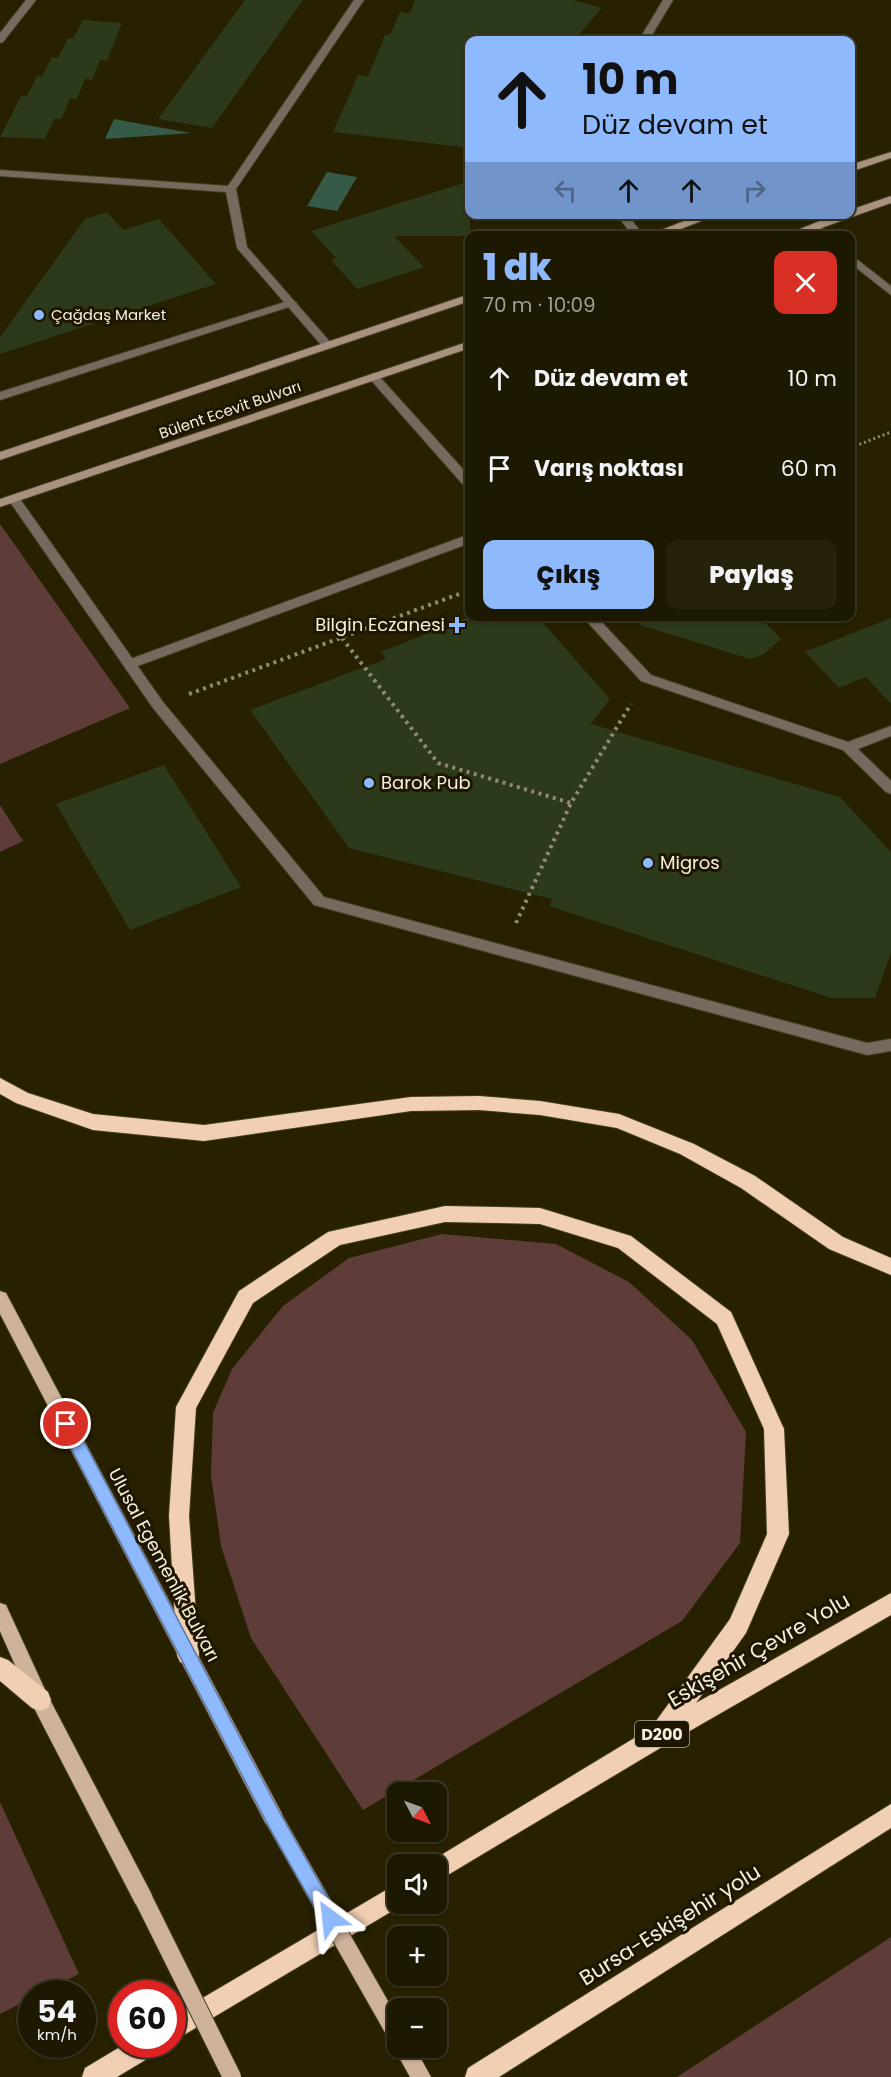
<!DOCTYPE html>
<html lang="tr">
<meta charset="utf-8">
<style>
body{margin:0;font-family:Poppins,sans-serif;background:#25210b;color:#f1f3f6;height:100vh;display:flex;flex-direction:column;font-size:22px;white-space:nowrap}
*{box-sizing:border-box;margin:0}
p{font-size:20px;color:#a0a099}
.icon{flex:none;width:33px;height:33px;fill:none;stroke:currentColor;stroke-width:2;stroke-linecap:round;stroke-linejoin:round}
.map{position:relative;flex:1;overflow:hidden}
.side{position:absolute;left:465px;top:231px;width:390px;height:390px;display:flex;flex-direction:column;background:#1d1801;border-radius:12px;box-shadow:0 2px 4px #0004,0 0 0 2px #3b3723}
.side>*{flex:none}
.hud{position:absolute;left:465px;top:36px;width:390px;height:183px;border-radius:12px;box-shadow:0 2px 4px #0004,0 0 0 2px #3b3723;background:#8eb9fd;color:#111;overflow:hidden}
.needle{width:39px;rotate:131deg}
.tools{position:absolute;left:387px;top:1782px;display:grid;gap:12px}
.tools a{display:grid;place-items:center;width:60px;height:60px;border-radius:12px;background:#1d1801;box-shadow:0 2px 4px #0004,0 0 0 2px #3b3723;font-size:30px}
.speed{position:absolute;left:18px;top:1980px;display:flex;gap:12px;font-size:30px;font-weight:700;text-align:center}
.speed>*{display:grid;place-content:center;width:78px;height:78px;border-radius:50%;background:#1d1801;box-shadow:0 2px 4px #0004,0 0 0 2px #3b3723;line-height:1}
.speed small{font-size:15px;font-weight:400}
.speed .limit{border:9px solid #d22;background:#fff;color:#111}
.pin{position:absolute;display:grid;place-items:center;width:51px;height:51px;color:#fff;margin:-26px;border:3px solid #fff;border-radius:50%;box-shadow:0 2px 6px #0007}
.me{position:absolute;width:66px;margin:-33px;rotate:330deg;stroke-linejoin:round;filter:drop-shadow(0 0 4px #0008)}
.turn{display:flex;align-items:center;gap:21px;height:126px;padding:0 18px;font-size:27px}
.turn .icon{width:78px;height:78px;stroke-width:2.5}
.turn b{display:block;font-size:42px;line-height:51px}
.lanes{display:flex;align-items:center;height:57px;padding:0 18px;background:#0003;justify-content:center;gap:30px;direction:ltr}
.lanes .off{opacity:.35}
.round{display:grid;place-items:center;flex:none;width:63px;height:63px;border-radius:12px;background:#25210b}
.overview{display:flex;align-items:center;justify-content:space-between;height:102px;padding:0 18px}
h1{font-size:36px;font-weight:800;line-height:45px;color:#8eb9fd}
.action{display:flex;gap:12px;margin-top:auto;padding:12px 18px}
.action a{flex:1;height:69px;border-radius:12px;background:#8eb9fd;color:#111;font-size:24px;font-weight:800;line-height:69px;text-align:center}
.action a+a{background:#25210b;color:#f1f3f6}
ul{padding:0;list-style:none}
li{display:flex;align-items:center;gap:18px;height:90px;padding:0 18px}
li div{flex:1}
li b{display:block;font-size:22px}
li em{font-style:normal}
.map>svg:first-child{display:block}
.green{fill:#5e3d38}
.water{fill:#355a47}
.building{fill:#2c391a}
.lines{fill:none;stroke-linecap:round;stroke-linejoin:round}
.lane-casing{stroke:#443d20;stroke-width:2}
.street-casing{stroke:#443d20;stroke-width:2}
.secondary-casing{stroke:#443d20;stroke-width:2}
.primary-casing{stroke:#443d20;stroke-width:2}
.highway-casing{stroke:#443d20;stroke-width:2}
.path-far1{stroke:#918b73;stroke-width:3;stroke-dasharray:2 3;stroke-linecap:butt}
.path{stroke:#918b73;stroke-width:4;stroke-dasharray:3 4.5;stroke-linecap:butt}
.lane{fill:#76695e;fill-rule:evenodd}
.street{fill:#76695e;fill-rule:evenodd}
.secondary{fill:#a79280;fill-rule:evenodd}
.primary{fill:#ceb29b;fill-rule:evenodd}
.highway{fill:#f1cfb3;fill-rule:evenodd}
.primary-bridge-casing{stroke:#443d20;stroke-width:20;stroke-linecap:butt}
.primary-bridge{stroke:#ceb29b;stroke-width:18}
.route{fill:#8eb9fd;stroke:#5c78a4;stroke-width:1.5}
.poi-dot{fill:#8eb9fd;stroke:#1e1600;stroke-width:2}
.labels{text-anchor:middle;stroke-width:6;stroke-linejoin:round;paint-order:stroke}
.far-poi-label{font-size:15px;fill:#f5f1df;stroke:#1e1600;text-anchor:start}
.far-street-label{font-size:15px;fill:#f5f1df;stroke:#1e1600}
.shield{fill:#1e1600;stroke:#b4af9c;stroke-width:1.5}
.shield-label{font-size:16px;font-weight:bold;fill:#f5f1df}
.poi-label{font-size:18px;fill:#f5f1df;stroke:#1e1600;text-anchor:start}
.street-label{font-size:18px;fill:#f5f1df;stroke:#1e1600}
.near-street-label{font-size:21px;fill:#f5f1df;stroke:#1e1600}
</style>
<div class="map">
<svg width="891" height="2077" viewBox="0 0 891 2077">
<rect width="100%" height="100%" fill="#272001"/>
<!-- green -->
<g class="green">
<polygon points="0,524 130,708 0,764"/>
<polygon points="0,805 23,841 0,852"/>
<polygon points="442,1234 556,1244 629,1282 692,1340 746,1432 740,1543 682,1621 363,1810 251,1638 221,1546 211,1475 213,1413 232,1369 283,1306 349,1258"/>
<polygon points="0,1802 79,1974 41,1993 32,1994 31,1998 0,2014"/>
<polygon points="891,1937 891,2077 677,2077"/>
</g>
<!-- water -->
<g class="water">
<polygon points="114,119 191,133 105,139"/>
<polygon points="327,172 357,177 337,211 307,206"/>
</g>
<!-- building -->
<g class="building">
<polygon points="245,0 303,0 212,128 158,119"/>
<polygon points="415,0 573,0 602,8 574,40 470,40 470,148 333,132 358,75 368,76 385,35 390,35 400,12 410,13"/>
<polygon points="83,20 122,23 107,61 100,60 92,80 85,79 77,99 70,99 61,119 54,119 45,139 0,137 21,96 27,96 37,76 42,77 52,57 58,58 68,38 73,39"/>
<polygon points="470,181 470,236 394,236 424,267 357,289 331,260 336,258 311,231"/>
<polygon points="107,212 123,230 159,219 216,284 0,354 0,337 85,219"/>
<polygon points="471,616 537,616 610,699 591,724 840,797 891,852 891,953 875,998 831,998 549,906 552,899 349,848 250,710 386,659 381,652"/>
<polygon points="641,616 759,616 781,639 764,654 750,659 640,625"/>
<polygon points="891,618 891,704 866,677 839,688 805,652"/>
<polygon points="164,765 241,887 130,930 56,804"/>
</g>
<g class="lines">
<defs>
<g id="lane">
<polygon points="291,300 297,303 295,305 0,400 0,392"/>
<polygon points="470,534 470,543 135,667 130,668 123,664 125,661"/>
</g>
<g id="street">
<polygon points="26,0 36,0 3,42 0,43 0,33"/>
<polygon points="354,0 364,0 236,189 247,247 331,343 331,347 323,347 237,248 226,192 0,176 0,170 228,186"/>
<polygon points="663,0 673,0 649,40 639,40"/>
<polygon points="616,214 627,214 644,236 633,236"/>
<polygon points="816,223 831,236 819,236 811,226"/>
<polygon points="850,254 891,286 891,295 850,263"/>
<polygon points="374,373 378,375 470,477 470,489 466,488 370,379 370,375"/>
<polygon points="14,495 18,496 163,702 324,897 867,1043 891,1039 891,1051 867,1055 314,905 153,708 10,502 8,499"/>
<polygon points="582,616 596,616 651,675 848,742 891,726 891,736 858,749 891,781 891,794 886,792 843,750 641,681"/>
</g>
<g id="secondary">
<polygon points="891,152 891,158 850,172 850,165"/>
<polygon points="891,196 891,203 799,236 783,236 837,214 850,214 850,210"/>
<polygon points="702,214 719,214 663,236 646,236"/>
<polygon points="470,294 470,301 0,460 0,452"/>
<polygon points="470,341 470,348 0,507 0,499"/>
</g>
<g id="primary">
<polygon points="0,1291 6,1293 281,1812 284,1819 281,1826 274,1828 267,1826 0,1314"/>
<polygon points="0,1603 6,1605 47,1694 151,1893 154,1900 151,1907 144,1910 137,1907 33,1706 0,1631"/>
<polygon points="397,2041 398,2048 415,2048 431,2077 410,2077 394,2048"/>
</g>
<g id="highway">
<polygon points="0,1078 28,1093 93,1114 204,1125 411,1097 479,1096 540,1101 619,1114 694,1144 755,1176 843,1237 891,1258 891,1275 829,1249 741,1188 680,1154 617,1128 540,1115 479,1110 411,1111 204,1141 93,1130 16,1103 0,1094"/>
<polygon points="445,1206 540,1208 631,1236 731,1312 784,1429 789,1534 746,1633 696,1703 891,1593 891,1615 667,1744 436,1882 436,1864 427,1864 428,1863 651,1728 730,1619 767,1534 764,1429 717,1324 618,1248 540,1224 445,1222 340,1245 253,1303 196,1408 189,1516 199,1655 196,1662 188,1665 180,1662 177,1655 169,1516 176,1407 239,1291 328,1232"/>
<polygon points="0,1657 8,1660 48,1692 51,1700 48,1708 40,1711 32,1708 0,1681"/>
<polygon points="891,1804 891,1828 499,2077 465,2077 468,2068"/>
<polygon points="398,1883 398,1904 404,1904 172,2042 172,2016"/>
<polygon points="125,2044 160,2044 157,2053 117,2077 82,2077 85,2068"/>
</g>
</defs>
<!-- lane casing -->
<use href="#lane" class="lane-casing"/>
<!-- street casing -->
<use href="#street" class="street-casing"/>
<!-- secondary casing -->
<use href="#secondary" class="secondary-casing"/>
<!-- primary casing -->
<use href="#primary" class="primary-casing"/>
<!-- highway casing -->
<use href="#highway" class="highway-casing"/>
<!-- path-far1 -->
<polyline class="path-far1" points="850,448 891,432"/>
<!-- path -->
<g class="path">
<polyline points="342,638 438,763 571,803"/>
<polyline points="189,694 470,590"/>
<polyline points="516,923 571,803 631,704"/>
</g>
<!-- lane -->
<use href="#lane" class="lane"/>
<!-- street -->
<use href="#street" class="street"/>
<!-- secondary -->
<use href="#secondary" class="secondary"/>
<!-- primary -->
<use href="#primary" class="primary"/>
<!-- highway -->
<use href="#highway" class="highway"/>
<defs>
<g id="primary-bridge">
<polyline points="274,1819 398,2037"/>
<polyline points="144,1900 232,2077"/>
</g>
</defs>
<!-- primary-bridge casing -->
<use href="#primary-bridge" class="primary-bridge-casing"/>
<!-- primary-bridge -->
<use href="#primary-bridge" class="primary-bridge"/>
</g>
<!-- route -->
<polygon class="route" points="66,1417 72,1419 280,1813 336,1912 339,1918 336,1924 330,1927 324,1924 268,1825 61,1429 59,1424 61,1419"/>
<!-- markers -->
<g class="poi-dot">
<circle cx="39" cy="315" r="6"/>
<path d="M454 616h6v6h6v6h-6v6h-6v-6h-6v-6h6z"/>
<circle cx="369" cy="783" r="6"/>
<circle cx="648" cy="863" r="6"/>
</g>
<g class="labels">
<!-- far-poi labels -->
<g class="far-poi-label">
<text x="51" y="320">Çağdaş Market</text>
</g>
<!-- far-street labels -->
<g class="far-street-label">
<text transform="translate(230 410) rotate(-19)" y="5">Bülent Ecevit Bulvarı</text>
</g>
<!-- shield labels -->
<rect class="shield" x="635" y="1721" width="54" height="26" rx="4.5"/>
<g class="shield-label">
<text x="662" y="1740">D200</text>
</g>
<!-- poi labels -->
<g class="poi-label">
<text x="445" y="631" text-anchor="end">Bilgin Eczanesi</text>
<text x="381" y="789">Barok Pub</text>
<text x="660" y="869">Migros</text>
</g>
<!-- street labels -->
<g class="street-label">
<text transform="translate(164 1565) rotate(62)" y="6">Ulusal Egemenlik Bulvarı</text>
</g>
<!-- near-street labels -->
<g class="near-street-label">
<text transform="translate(759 1650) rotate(-30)" y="7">Eskişehir Çevre Yolu</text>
<text transform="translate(670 1925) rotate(-32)" y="7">Bursa-Eskişehir yolu</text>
</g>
</g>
</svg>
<div class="tools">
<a><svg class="needle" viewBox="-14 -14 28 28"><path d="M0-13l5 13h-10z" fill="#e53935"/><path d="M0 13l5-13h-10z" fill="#a0a099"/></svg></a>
<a><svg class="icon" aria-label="sound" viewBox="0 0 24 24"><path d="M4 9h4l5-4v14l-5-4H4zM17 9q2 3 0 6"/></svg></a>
<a>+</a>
<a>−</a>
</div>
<div class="speed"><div>54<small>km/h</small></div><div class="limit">60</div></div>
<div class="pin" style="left:66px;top:1424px;background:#d93025"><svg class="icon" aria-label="arrive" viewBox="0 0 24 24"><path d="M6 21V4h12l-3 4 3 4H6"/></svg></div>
<svg class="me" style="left:330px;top:1918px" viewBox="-20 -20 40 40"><path d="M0-17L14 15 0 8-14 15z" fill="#8eb9fd" stroke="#fff" stroke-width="4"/></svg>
<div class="hud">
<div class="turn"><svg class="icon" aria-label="ahead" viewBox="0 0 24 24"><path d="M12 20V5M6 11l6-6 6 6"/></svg><div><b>10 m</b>Düz devam et</div></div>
<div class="lanes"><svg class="icon off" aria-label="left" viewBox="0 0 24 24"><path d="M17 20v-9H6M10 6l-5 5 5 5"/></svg><svg class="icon" aria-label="ahead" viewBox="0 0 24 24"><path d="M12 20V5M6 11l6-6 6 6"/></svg><svg class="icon" aria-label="ahead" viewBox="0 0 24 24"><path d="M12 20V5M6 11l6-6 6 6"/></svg><svg class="icon off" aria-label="right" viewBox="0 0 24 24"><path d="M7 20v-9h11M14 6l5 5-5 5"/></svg></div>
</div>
<section class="side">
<div class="overview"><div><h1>1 dk</h1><p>70 m · 10:09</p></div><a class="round" style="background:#d93025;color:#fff"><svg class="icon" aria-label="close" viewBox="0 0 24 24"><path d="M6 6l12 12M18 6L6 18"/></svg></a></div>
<ul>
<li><svg class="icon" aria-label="ahead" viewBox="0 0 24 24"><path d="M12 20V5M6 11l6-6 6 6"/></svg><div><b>Düz devam et</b></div><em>10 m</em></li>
<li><svg class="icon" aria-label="arrive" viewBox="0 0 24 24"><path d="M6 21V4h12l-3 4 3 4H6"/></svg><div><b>Varış noktası</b></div><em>60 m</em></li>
</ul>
<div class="action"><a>Çıkış</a><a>Paylaş</a></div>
</section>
</div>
